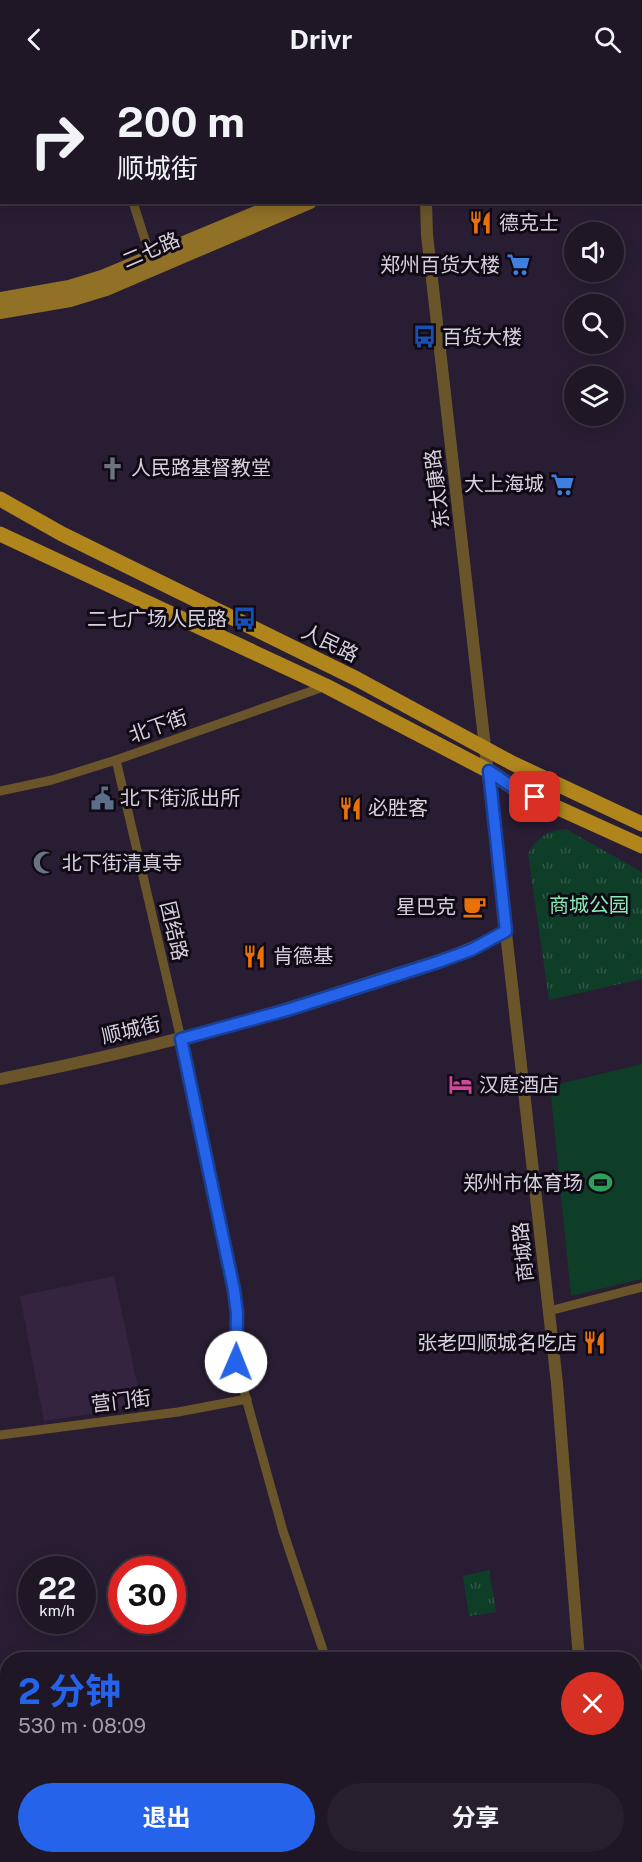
<!DOCTYPE html>
<html lang="zh">
<meta charset="utf-8">
<style>
body{margin:0;font-family:"Public Sans","Noto Sans SC",sans-serif;background:#271f2e;color:#f1f3f6;height:100vh;display:flex;flex-direction:column;font-size:22px;white-space:nowrap}
*{box-sizing:border-box;margin:0}
p{font-size:20px;color:#a19fa7}
.icon{flex:none;width:33px;height:33px;fill:none;stroke:currentColor;stroke-width:2;stroke-linecap:round;stroke-linejoin:round}
.map{position:relative;flex:1;overflow:hidden}
.details{position:absolute;left:0px;top:1574px;width:642px;height:212px;display:flex;flex-direction:column;background:#1f1626;border-radius:24px 24px 0 0;box-shadow:0 3px 15px #0003,0 0 0 2px #3c3543}
.details>*{flex:none}
.hud{position:absolute;left:0px;top:0px;width:642px;height:126px;box-shadow:0 3px 15px #0003,0 0 0 2px #3c3543;background:#1f1626;color:#f1f3f6;overflow:hidden}
.controls{position:absolute;left:564px;top:144px;display:grid;gap:12px}
.controls a{display:grid;place-items:center;width:60px;height:60px;border-radius:50%;background:#1f1626;box-shadow:0 3px 15px #0003,0 0 0 2px #3c3543;font-size:30px}
.speed{position:absolute;left:18px;top:1478px;display:flex;gap:12px;font-size:30px;font-weight:700;text-align:center}
.speed>*{display:grid;place-content:center;width:78px;height:78px;border-radius:50%;background:#1f1626;box-shadow:0 3px 15px #0003,0 0 0 2px #3c3543;line-height:1}
.speed small{font-size:15px;font-weight:400}
.speed .limit{border:9px solid #d22;background:#fff;color:#111}
.pin{position:absolute;display:grid;place-items:center;width:51px;height:51px;color:#fff;margin:-26px;border-radius:12px;box-shadow:0 3px 9px #0006}
.me{position:absolute;width:66px;margin:-33px;rotate:1deg;stroke-linejoin:round;filter:drop-shadow(0 0 4px #0008)}
.turn{display:flex;align-items:center;gap:21px;height:126px;padding:0 18px;font-size:27px}
.turn .icon{width:78px;height:78px;stroke-width:2.5}
.turn b{display:block;font-size:42px;line-height:51px}
.round{display:grid;place-items:center;flex:none;width:63px;height:63px;border-radius:32px;background:#271f2e}
.headline{display:flex;align-items:center;justify-content:space-between;height:102px;padding:0 18px}
h1{font-size:36px;font-weight:700;line-height:45px;color:#2563eb}
.cta{display:flex;gap:12px;margin-top:auto;padding:12px 18px}
.cta a{flex:1;height:69px;border-radius:36px;background:#2563eb;color:#fff;font-size:24px;font-weight:700;line-height:69px;text-align:center}
.cta a+a{background:#271f2e;color:#f1f3f6}
header{display:flex;justify-content:space-between;align-items:center;height:78px;padding:0 18px;background:#1f1626;font-size:27px;font-weight:700}
.map>svg:first-child{display:block}
.commercial{fill:#35281a}
.built{fill:#342440}
.grass{fill:url(#grass-tufts)}
.garden{fill:#0e3d28}
.lines{fill:none;stroke-linecap:round;stroke-linejoin:round}
.minor{stroke:#6a552b;stroke-width:9}
.tertiary{stroke:#6a552b;stroke-width:12}
.secondary{stroke:#917126;stroke-width:14}
.primary{stroke:#b0861c;stroke-width:15}
.route-casing{stroke:#184099;stroke-width:15}
.route{stroke:#2563eb;stroke-width:10}
.labels{text-anchor:middle;stroke-width:6;stroke-linejoin:round;paint-order:stroke}
.poi-label{font-size:20px;fill:#d8d0df;stroke:#0f0a14;text-anchor:start}
.street-label{font-size:20px;fill:#d8d0df;stroke:#0f0a14}
.park-label{font-size:20px;fill:#88e8b6;stroke:#0f0a14}
</style>
<header><svg class="icon" aria-label="back" viewBox="0 0 24 24"><path d="M15 5l-7 7 7 7"/></svg>Drivr<svg class="icon" aria-label="search" viewBox="0 0 24 24"><circle cx="10" cy="10" r="6"/><path d="M15 15l6 6"/></svg></header>
<div class="map">
<svg width="642" height="1784" viewBox="0 0 642 1784">
<defs>
<pattern id="grass-tufts" width="24" height="20" patternUnits="userSpaceOnUse" patternTransform="scale(1.5)"><rect width="24" height="20" fill="#0e3d28"/><path d="M3 7l-1-3M5 7V3M7 7l1-3M15 17l-1-3M17 17v-4M19 17l1-3" fill="none" stroke="#305847"/></pattern>
</defs>
<rect width="100%" height="100%" fill="#291d33"/>
<!-- commercial -->
<polygon class="commercial" points="642,1606 642,1784 629,1784 628,1778 634,1778 635,1608"/>
<!-- built -->
<polygon class="built" points="114,1198 142,1328 44,1343 20,1218"/>
<!-- grass -->
<g class="grass">
<path d="M 566,751 L 642,794 L 642,901 L 549,922 L 528,776 C 537,759 547,753 566,751 Z"/>
<polygon points="489,1492 496,1534 469,1538 463,1498"/>
<polygon points="534,1778 581,1778 582,1784 509,1784"/>
</g>
<!-- garden -->
<polygon class="garden" points="642,986 642,1201 571,1218 550,1008"/>
<g class="lines">
<!-- minor -->
<g class="minor">
<polyline points="106,0 106,2"/>
<polyline points="640,114 642,121"/>
<polyline points="133,124 151,181"/>
<polyline points="116,682 181,961 234,1212 237,1235 236,1284 283,1453 326,1581"/>
<polyline points="0,713 52,702 116,682 326,608"/>
<polyline points="549,1233 642,1209"/>
<polyline points="0,1357 178,1334 247,1321"/>
<polyline points="634,1598 642,1596"/>
<polyline points="384,1778 386,1784"/>
</g>
<!-- tertiary -->
<g class="tertiary">
<polyline points="428,2 428,0"/>
<polyline points="426,124 427,157 557,1305 579,1581"/>
<path d="M 0,1001 C 126,976 249,945 370,904 C 419,888 461,878 506,853"/>
<polyline points="595,1778 595,1784"/>
<polyline points="408,1784 432,1778"/>
</g>
<!-- secondary -->
<g class="secondary">
<polyline points="574,2 577,0"/>
<polyline points="602,2 605,0"/>
<polyline points="0,221 69,209 102,199 282,124"/>
<polyline points="0,234 70,222 106,211 310,124"/>
</g>
<!-- primary -->
<g class="primary">
<polyline points="0,421 62,456 357,601 512,685 642,746"/>
<polyline points="0,456 326,608 489,693 514,710 642,768"/>
</g>
</g>
<g class="lines">
<defs>
<polyline id="route" points="236,1284 237,1235 234,1212 181,961 287,932 438,884 471,872 506,853 489,693 514,710 535,719"/>
</defs>
<!-- route casing -->
<use href="#route" class="route-casing"/>
<!-- route -->
<use href="#route" class="route"/>
</g>
<!-- icons -->
<defs>
<symbol id="restaurant-bare" viewBox="-9 -9 18 18"><path d="M-5-6h1v4h1v-4h1v4h1v-4h1v5L-1.5 .5V6h-2V.5L-5-1ZM5-6V6H3V1.5H1.5Q1.5-4 5-6Z" fill="#e8710a" stroke="#0f0a14" stroke-width="2.5" paint-order="stroke"/></symbol>
<symbol id="supermarket-bare" viewBox="-9 -9 18 18"><path d="M-6-5.5h2.5l.6 2H6L4.5 2H-2.5L-4.4-4H-6ZM-1.5 3.2a1.3 1.3 0 1 0 .1 0ZM3 3.2a1.3 1.3 0 1 0 .1 0Z" fill="#3f7fe0" stroke="#0f0a14" stroke-width="2.5" paint-order="stroke"/></symbol>
<symbol id="bus-bare" viewBox="-9 -9 18 18"><path d="M-5-6H5V4H4V6H2V4H-2V6H-4V4H-5ZM-3.5-4V0h7V-4ZM-3.5 1.2v1.5H-2V1.2ZM2 1.2v1.5H3.5V1.2Z" fill="#1a4fb4" stroke="#0f0a14" stroke-width="2.5" paint-order="stroke"/></symbol>
<symbol id="church-bare" viewBox="-9 -9 18 18"><path d="M-1.2-6h2.4v3.5h3.3v2.4h-3.3V6h-2.4V-.1h-3.3v-2.4h3.3Z" fill="#6b7280" stroke="#0f0a14" stroke-width="2.5" paint-order="stroke"/></symbol>
<symbol id="civic-bare" viewBox="-9 -9 18 18"><path d="M-.6-6.5H3V-4.5H.6V-3L4-1V1h2V6H-6V1h2V-1L-.6-3ZM-1.2 2.5V6h2.4V2.5Z" fill="#5c6f8a" stroke="#0f0a14" stroke-width="2.5" paint-order="stroke"/></symbol>
<symbol id="mosque-bare" viewBox="-9 -9 18 18"><path d="M3.5-4.9A6 6 0 1 0 3.5 4.9A5 5 0 1 1 3.5-4.9Z" fill="#6b7280" stroke="#0f0a14" stroke-width="2.5" paint-order="stroke"/></symbol>
<symbol id="cafe-bare" viewBox="-9 -9 18 18"><path d="M-5.5-4.5H6V0H3Q3 3.5 0 3.5H-2.5Q-5.5 3.5-5.5 0ZM3-3.2v2h1.7v-2ZM-6 4.5H4V6H-6Z" fill="#e8710a" stroke="#0f0a14" stroke-width="2.5" paint-order="stroke"/></symbol>
<symbol id="hotel-bare" viewBox="-9 -9 18 18"><path d="M-6-4.5h1.5V1H6V5H4.5V3h-9V5H-6ZM-4 0a1.8 1.8 0 1 1 3.6 0ZM.5 0V-2.5h3Q6-2.5 6 0Z" fill="#d1479c" stroke="#0f0a14" stroke-width="2.5" paint-order="stroke"/></symbol>
<symbol id="stadium-bare" viewBox="-9 -9 18 18"><path d="M0-5a6.5 5 0 1 0 0 10a6.5 5 0 1 0 0-10ZM-3.5-1.8h7v3.6h-7Z" fill="#2e9e5b" stroke="#0f0a14" stroke-width="2.5" paint-order="stroke"/></symbol>
</defs>
<g fill-rule="evenodd">
<use href="#restaurant-bare" x="464" y="128" width="33" height="33"/>
<use href="#supermarket-bare" x="502" y="170" width="33" height="33"/>
<use href="#bus-bare" x="408" y="242" width="33" height="33"/>
<use href="#church-bare" x="96" y="374" width="33" height="33"/>
<use href="#supermarket-bare" x="546" y="390" width="33" height="33"/>
<use href="#bus-bare" x="228" y="524" width="33" height="33"/>
<use href="#civic-bare" x="86" y="704" width="33" height="33"/>
<use href="#restaurant-bare" x="334" y="714" width="33" height="33"/>
<use href="#mosque-bare" x="28" y="768" width="33" height="33"/>
<use href="#cafe-bare" x="458" y="812" width="33" height="33"/>
<use href="#restaurant-bare" x="238" y="862" width="33" height="33"/>
<use href="#hotel-bare" x="444" y="990" width="33" height="33"/>
<use href="#stadium-bare" x="584" y="1088" width="33" height="33"/>
<use href="#restaurant-bare" x="578" y="1248" width="33" height="33"/>
</g>
<g class="labels">
<!-- poi labels -->
<g class="poi-label">
<text x="499" y="152">德克士</text>
<text x="500" y="194" text-anchor="end">郑州百货大楼</text>
<text x="442" y="266">百货大楼</text>
<text x="131" y="397">人民路基督教堂</text>
<text x="544" y="413" text-anchor="end">大上海城</text>
<text x="227" y="548" text-anchor="end">二七广场人民路</text>
<text x="120" y="727">北下街派出所</text>
<text x="368" y="737">必胜客</text>
<text x="62" y="792">北下街清真寺</text>
<text x="456" y="836" text-anchor="end">星巴克</text>
<text x="273" y="885">肯德基</text>
<text x="479" y="1014">汉庭酒店</text>
<text x="583" y="1112" text-anchor="end">郑州市体育场</text>
<text x="577" y="1272" text-anchor="end">张老四顺城名吃店</text>
</g>
<!-- street labels -->
<g class="street-label">
<text transform="translate(151 172) rotate(-23)" y="7">二七路</text>
<text transform="translate(437 411) rotate(-97)" y="7">东太康路</text>
<text transform="translate(330 565) rotate(26)" y="7">人民路</text>
<text transform="translate(158 648) rotate(-19)" y="7">北下街</text>
<text transform="translate(174 853) rotate(77)" y="7">团结路</text>
<text transform="translate(131 952) rotate(-13)" y="7">顺城街</text>
<text transform="translate(523 1174) rotate(-96)" y="7">商城路</text>
<text transform="translate(121 1323) rotate(-7)" y="7">营门街</text>
</g>
<!-- park labels -->
<g class="park-label">
<text x="589" y="834">商城公园</text>
</g>
</g>
</svg>
<div class="controls">
<a><svg class="icon" aria-label="sound" viewBox="0 0 24 24"><path d="M4 9h4l5-4v14l-5-4H4zM17 9q2 3 0 6"/></svg></a>
<a><svg class="icon" aria-label="search" viewBox="0 0 24 24"><circle cx="10" cy="10" r="6"/><path d="M15 15l6 6"/></svg></a>
<a><svg class="icon" aria-label="layers" viewBox="0 0 24 24"><path d="M12 4l9 5-9 5-9-5zM3 14l9 5 9-5"/></svg></a>
</div>
<div class="speed"><div>22<small>km/h</small></div><div class="limit">30</div></div>
<div class="pin" style="left:535px;top:719px;background:#d93025"><svg class="icon" aria-label="arrive" viewBox="0 0 24 24"><path d="M6 21V4h12l-3 4 3 4H6"/></svg></div>
<svg class="me" style="left:236px;top:1284px" viewBox="-20 -20 40 40"><circle r="19" fill="#fff"/><path d="M0-13L10 11 0 6-10 11z" fill="#2563eb"/></svg>
<div class="hud">
<div class="turn"><svg class="icon" aria-label="right" viewBox="0 0 24 24"><path d="M7 20v-9h11M14 6l5 5-5 5"/></svg><div><b>200 m</b>顺城街</div></div>
</div>
<section class="details">
<div class="headline"><div><h1>2 分钟</h1><p>530 m · 08:09</p></div><a class="round" style="background:#d93025;color:#fff"><svg class="icon" aria-label="close" viewBox="0 0 24 24"><path d="M6 6l12 12M18 6L6 18"/></svg></a></div>
<div class="cta"><a>退出</a><a>分享</a></div>
</section>
</div>
